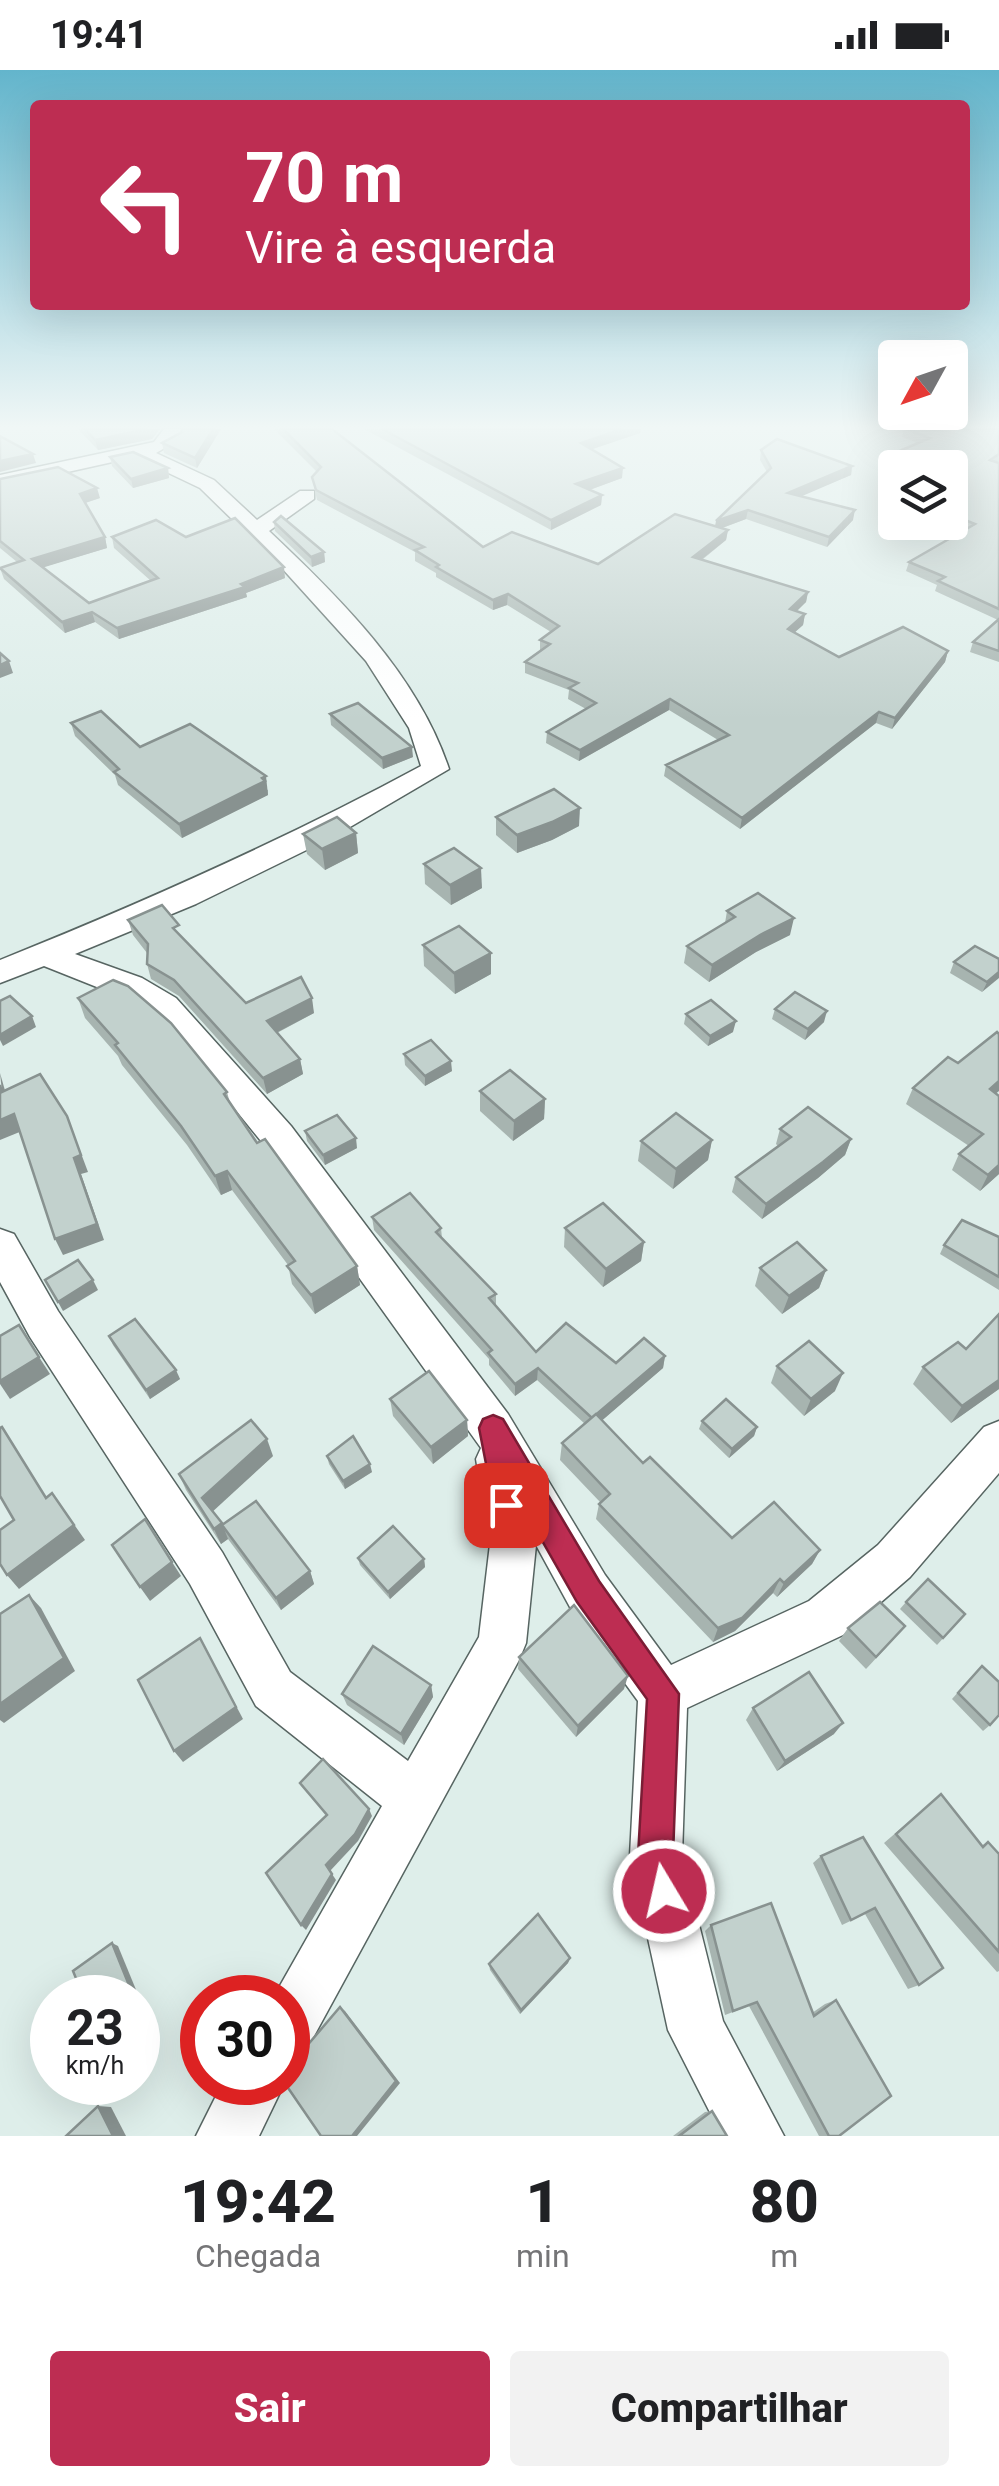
<!DOCTYPE html>
<html lang="pt">
<meta charset="utf-8">
<style>
body{margin:0;font-family:Roboto,sans-serif;background:#f2f2f2;color:#202124;height:100vh;display:flex;flex-direction:column;font-size:38px;white-space:nowrap}
*{box-sizing:border-box;margin:0}
p{font-size:32px;color:#757577}
.icon{flex:none;width:55px;height:55px;fill:none;stroke:currentColor;stroke-width:2;stroke-linecap:round;stroke-linejoin:round}
.map{position:relative;height:2066px;overflow:hidden}
.drawer{display:flex;flex-direction:column;background:#fff;flex:1}
.drawer>*{flex:none}
.banner{position:absolute;left:30px;top:30px;width:940px;height:210px;border-radius:10px;box-shadow:0 10px 40px #0002;background:#bd2d52;color:#fff;overflow:hidden}
.needle{width:65px;rotate:230deg}
.fabs{position:absolute;left:878px;top:270px;display:grid;gap:20px}
.fabs a{display:grid;place-items:center;width:90px;height:90px;border-radius:10px;background:#fff;box-shadow:0 10px 40px #0002;font-size:50px}
.speed{position:absolute;left:30px;top:1905px;display:flex;gap:20px;font-size:50px;font-weight:700;text-align:center}
.speed>*{display:grid;place-content:center;width:130px;height:130px;border-radius:50%;background:#fff;box-shadow:0 10px 40px #0002;line-height:1}
.speed small{font-size:25px;font-weight:400}
.speed .limit{border:15px solid #d22;background:#fff;color:#111}
.pin{position:absolute;display:grid;place-items:center;width:85px;height:85px;color:#fff;margin:-42px;border-radius:20px;box-shadow:0 5px 15px #0006}
.me{position:absolute;width:110px;margin:-55px;rotate:351deg;stroke-linejoin:round;filter:drop-shadow(0 0 8px #0008)}
.turn{display:flex;align-items:center;gap:35px;height:210px;padding:0 50px;font-size:45px}
.turn .icon{width:130px;height:130px;stroke-width:2.5}
.turn b{display:block;font-size:70px;line-height:85px}
.eta{display:flex;justify-content:space-evenly;align-items:center;height:170px;text-align:center}
.eta b{font-size:60px;font-weight:800;line-height:70px}
.primary-button{display:flex;gap:20px;margin-top:auto;padding:20px 50px}
.primary-button a{flex:1;height:115px;border-radius:10px;background:#bd2d52;color:#fff;font-size:40px;font-weight:800;line-height:115px;text-align:center}
.primary-button a+a{background:#f2f2f2;color:#202124}
.status{display:flex;justify-content:space-between;align-items:center;height:70px;padding:0 50px;background:#fff;direction:ltr}
.status svg{height:28px;fill:currentColor}
.map>svg:first-child{display:block}
.lines{fill:none;stroke-linecap:round;stroke-linejoin:round}
.minor-casing{stroke:#576562;stroke-width:3}
.minor{fill:#fff;fill-rule:evenodd}
.wall{fill:#a7b4b0}
.shaded-wall{fill:#889290}
.building{fill:#c2d1cd;stroke:#889290;stroke-width:2.5}
.route{fill:#bd2d52;stroke:#7b1d35;stroke-width:2.5}
</style>
<div class="status"><b>19:41</b><svg viewBox="0 0 49 12"><path d="M0 12V9h3v3zM5 12V6h3v6zM10 12V3h3v9zM15 12V0h3v12zM26 1h20v11H26zM47 4h2v5h-2z"/></svg></div>
<div class="map">
<svg width="999" height="2066" viewBox="0 0 999 2066">
<rect width="100%" height="100%" fill="#deeeea"/>
<g class="lines">
<defs>
<g id="minor">
<path d="M 164,359 L 183,359 L 182,368 L 156,383 L 214,410 L 257,450 L 300,421 L 314,421 L 314,429 L 269,461 C 340,528 418,605 449,699 L 333,767 L 196,834 L 75,884 L 142,908 L 176,928 L 291,1056 L 508,1344 L 605,1505 L 671,1595 L 809,1531 L 878,1475 L 984,1357 L 999,1351 L 999,1403 L 910,1507 L 843,1565 L 687,1638 L 682,1786 L 723,1951 L 784,2066 L 722,2066 L 668,1960 L 630,1786 L 638,1631 L 571,1539 L 536,1475 L 526,1573 L 519,1590 L 308,1977 L 288,1985 L 288,1928 L 273,1928 L 382,1736 L 256,1636 L 190,1514 L 30,1267 L 0,1212 L 0,1159 L 14,1164 L 58,1241 L 222,1482 L 290,1602 L 408,1691 L 479,1567 L 490,1474 L 476,1389 L 481,1378 L 265,1076 L 180,971 L 137,933 L 44,896 L 0,913 L 0,890 C 142,833 284,770 421,696 L 409,658 L 366,591 L 280,496 L 200,418 L 135,387 L 0,417 L 0,405 L 154,372 Z"/>
<polygon points="223,2012 285,2012 259,2066 196,2066"/>
</g>
</defs>
<!-- minor casing -->
<use href="#minor" class="minor-casing"/>
<!-- minor -->
<use href="#minor" class="minor"/>
</g>
<!-- wall -->
<g class="wall">
<polygon points="78,359 160,359 152,369 98,380"/>
<polygon points="182,359 221,359 197,398 164,383 162,373 182,362"/>
<polygon points="274,359 332,359 483,477 598,494 715,456 767,402 760,390 761,380 852,396 851,405 800,426 853,450 827,477 746,449 722,458 728,460 726,470 702,490 808,522 806,532 796,541 805,544 803,555 794,563 839,587 948,581 945,592 892,659 876,653 740,759 664,706 666,695 718,670 669,640 579,691 546,673 547,662 586,639 568,629 569,620 525,603 525,592 540,581 540,570 551,562 507,535 493,540 436,507 436,503 415,491 415,482 317,430 312,407 317,402"/>
<polygon points="364,359 641,359 640,363 592,379 622,408 589,420 602,425 601,435 551,460"/>
<polygon points="904,359 999,359 999,592 970,582 973,572 998,550 935,521 937,515 906,501 909,492 964,460 946,452 950,452 950,398 897,398 888,394 890,385 917,373 902,367"/>
<polygon points="110,387 168,398 169,408 133,418 112,396"/>
<polygon points="0,409 100,428 85,433 105,467 107,478 43,497 89,533 151,511 114,478 112,467 186,467 285,508 246,523 247,527 119,569 95,552 65,563 4,509 0,498 17,492 0,478"/>
<polygon points="274,452 324,482 325,492 312,497 275,461"/>
<polygon points="330,644 413,687 383,699 331,655"/>
<polygon points="71,653 268,720 268,725 182,768 118,715 115,705 75,666"/>
<polygon points="496,747 579,756 552,770 517,783 496,765"/>
<polygon points="356,763 358,783 325,800 307,784 303,764"/>
<polygon points="424,794 482,818 451,835 425,814"/>
<polygon points="727,841 790,865 756,882 709,912 684,893 687,876 725,853"/>
<polygon points="128,850 182,868 246,933 314,943 277,963 300,989 303,1004 267,1024 179,926 151,909 147,894 147,883 133,865"/>
<polygon points="423,875 491,883 491,904 455,924 424,896"/>
<polygon points="999,889 982,922 950,903 954,892"/>
<polygon points="78,928 227,1022 230,1033 257,1073 357,1196 360,1215 315,1244 292,1214 288,1195 232,1120 221,1125 187,1075 122,995 118,986 85,948"/>
<polygon points="775,939 824,952 805,970 772,949"/>
<polygon points="686,944 733,962 708,976 684,954"/>
<polygon points="404,984 452,1001 425,1016 405,995"/>
<polygon points="913,1018 996,1024 999,1026 999,1104 980,1121 952,1100 959,1084 969,1076 906,1034"/>
<polygon points="480,1021 545,1029 544,1049 513,1071 480,1041"/>
<polygon points="780,1059 851,1069 845,1085 818,1108 762,1149 732,1122 736,1107 778,1076 776,1074"/>
<polygon points="305,1061 357,1078 325,1095 307,1071"/>
<polygon points="712,1070 708,1090 673,1119 638,1091 641,1071"/>
<polygon points="372,1147 441,1158 442,1168 496,1224 496,1236 536,1282 616,1293 665,1286 663,1298 602,1350 643,1393 732,1468 820,1480 812,1494 777,1527 773,1523 735,1561 713,1572 596,1449 599,1434 600,1432 560,1390 562,1373 585,1354 537,1310 515,1326 489,1295 489,1289 374,1160"/>
<polygon points="565,1158 644,1172 641,1191 603,1217 564,1177"/>
<polygon points="999,1167 999,1220 940,1184 944,1175"/>
<polygon points="760,1198 826,1200 819,1218 782,1244 755,1216"/>
<polygon points="999,1244 999,1319 951,1353 913,1314 923,1297 966,1279"/>
<polygon points="109,1266 180,1309 150,1329 113,1275"/>
<polygon points="777,1296 835,1321 804,1346 771,1313"/>
<polygon points="390,1329 467,1350 468,1366 433,1394 393,1346"/>
<polygon points="702,1351 757,1357 754,1366 729,1388 699,1359"/>
<polygon points="273,1386 212,1441 223,1455 310,1501 314,1514 281,1540 228,1469 221,1474 186,1420 179,1404"/>
<polygon points="327,1386 372,1402 345,1419 329,1394"/>
<polygon points="358,1488 424,1489 425,1497 390,1529 360,1495"/>
<polygon points="906,1532 965,1544 937,1575 900,1539"/>
<polygon points="848,1558 894,1569 866,1599 839,1571"/>
<polygon points="519,1587 624,1619 576,1667 518,1599"/>
<polygon points="976,1602 990,1655 983,1661 952,1629"/>
<polygon points="431,1615 433,1627 404,1675 347,1635 342,1624"/>
<polygon points="753,1638 834,1664 777,1701 746,1650"/>
<polygon points="941,1724 981,1776 988,1772 999,1784 999,1901 997,1902 884,1773"/>
<polygon points="863,1767 919,1915 908,1919 865,1844 842,1855 813,1793 821,1786"/>
<polygon points="711,1855 812,1943 825,1934 836,1930 839,2066 819,2066 749,1936 725,1945 705,1861"/>
<polygon points="570,1888 568,1893 520,1944 490,1900 489,1894"/>
<polygon points="712,2041 727,2066 673,2066 705,2042"/>
</g>
<!-- shaded-wall -->
<g class="shaded-wall">
<polygon points="147,359 160,359 152,369 98,380 95,370"/>
<polygon points="213,359 221,359 197,398 195,388"/>
<polygon points="622,359 641,359 640,363 581,383 581,373"/>
<polygon points="33,384 36,393 0,402 0,391"/>
<polygon points="852,396 851,405 786,433 788,423"/>
<polygon points="168,398 169,408 133,418 131,409"/>
<polygon points="623,398 622,408 576,425 576,414"/>
<polygon points="97,418 100,428 82,434 80,424"/>
<polygon points="602,425 601,435 551,460 551,450"/>
<polygon points="748,440 746,449 714,461 716,451"/>
<polygon points="855,440 853,450 827,477 829,467"/>
<polygon points="728,460 726,470 692,497 693,487"/>
<polygon points="105,467 107,478 35,500 32,489"/>
<polygon points="324,482 325,492 312,497 311,487"/>
<polygon points="284,497 285,508 246,523 247,527 119,569 117,558"/>
<polygon points="808,522 806,532 788,550 790,539"/>
<polygon points="508,524 507,535 493,540 493,530"/>
<polygon points="92,542 95,552 65,563 62,552"/>
<polygon points="805,544 803,555 786,570 788,559"/>
<polygon points="948,581 945,592 892,659 895,648"/>
<polygon points="9,591 13,603 0,608 0,595"/>
<polygon points="670,629 669,640 579,691 580,680"/>
<polygon points="879,642 876,653 740,759 742,748"/>
<polygon points="412,677 413,687 383,699 382,688"/>
<polygon points="266,706 268,725 182,768 179,754"/>
<polygon points="580,738 579,756 552,770 517,783 517,765"/>
<polygon points="356,763 358,783 325,800 322,779"/>
<polygon points="481,798 482,818 451,835 450,815"/>
<polygon points="794,848 790,865 756,882 709,912 712,895 760,865"/>
<polygon points="491,883 491,904 455,924 454,903"/>
<polygon points="999,902 999,908 982,922 987,912"/>
<polygon points="312,928 314,943 270,966 267,951"/>
<polygon points="827,941 824,952 805,970 808,959"/>
<polygon points="32,946 36,957 3,976 0,970 0,965"/>
<polygon points="736,951 733,962 708,976 710,966"/>
<polygon points="300,989 303,1004 267,1024 263,1008"/>
<polygon points="451,991 452,1001 425,1016 425,1006"/>
<polygon points="0,1003 10,1038 2,1022"/>
<polygon points="999,1011 999,1021 982,1035 990,1019"/>
<polygon points="545,1029 544,1049 513,1071 514,1051"/>
<polygon points="14,1044 22,1061 0,1070 0,1050"/>
<polygon points="67,1046 88,1102 81,1104 104,1170 63,1185 55,1169 74,1088"/>
<polygon points="356,1068 357,1078 325,1095 323,1085"/>
<polygon points="851,1069 845,1085 818,1108 762,1149 766,1134"/>
<polygon points="712,1070 708,1090 673,1119 676,1099"/>
<polygon points="999,1095 999,1104 980,1121 988,1105"/>
<polygon points="227,1101 232,1120 221,1125 215,1106"/>
<polygon points="644,1172 641,1191 603,1217 606,1199"/>
<polygon points="357,1196 360,1215 315,1244 311,1225"/>
<polygon points="826,1200 819,1218 782,1244 789,1226"/>
<polygon points="93,1210 98,1220 63,1241 58,1232"/>
<polygon points="665,1286 663,1298 591,1360 593,1348"/>
<polygon points="39,1287 50,1304 10,1329 0,1314 0,1311"/>
<polygon points="538,1298 537,1310 515,1326 515,1314"/>
<polygon points="176,1300 180,1309 150,1329 146,1320"/>
<polygon points="843,1303 835,1321 804,1346 811,1329"/>
<polygon points="999,1310 999,1319 951,1353 962,1336"/>
<polygon points="467,1350 468,1366 433,1394 431,1377"/>
<polygon points="757,1357 754,1366 729,1388 732,1379"/>
<polygon points="267,1369 273,1386 210,1444 202,1428"/>
<polygon points="370,1394 372,1402 345,1419 343,1411"/>
<polygon points="52,1423 85,1470 19,1519 7,1505"/>
<polygon points="222,1453 228,1469 221,1474 214,1459"/>
<polygon points="820,1480 812,1494 777,1527 784,1513"/>
<polygon points="424,1489 425,1497 390,1529 388,1522"/>
<polygon points="172,1492 181,1506 150,1531 140,1517"/>
<polygon points="310,1501 314,1514 281,1540 276,1528"/>
<polygon points="780,1509 773,1523 735,1561 713,1572 718,1558"/>
<polygon points="29,1525 41,1538 75,1601 4,1653 0,1650 0,1634"/>
<polygon points="200,1568 243,1649 183,1692 174,1681"/>
<polygon points="628,1606 624,1619 576,1667 578,1656"/>
<polygon points="431,1615 433,1627 404,1675 401,1664"/>
<polygon points="843,1653 834,1664 777,1701 785,1691"/>
<polygon points="369,1739 372,1746 358,1771 330,1801 326,1795"/>
<polygon points="332,1804 336,1810 306,1860 301,1855"/>
<polygon points="112,1873 118,1876 139,1927 138,1928 130,1928"/>
<polygon points="570,1888 568,1893 520,1944 521,1940"/>
<polygon points="340,1937 345,1941 400,2013 357,2066 352,2066"/>
<polygon points="98,2036 111,2037 126,2066 113,2066"/>
</g>
<!-- building -->
<g class="building">
<polygon points="85,359 147,359 95,370"/>
<polygon points="182,359 213,359 195,388 162,373 182,362"/>
<polygon points="283,359 332,359 483,477 512,462 598,494 675,444 728,460 693,487 808,522 790,539 805,544 788,559 839,587 903,557 948,581 895,648 879,642 742,748 666,695 729,665 670,629 580,680 547,662 596,633 569,618 578,613 525,592 550,574 540,570 559,556 508,524 493,530 436,497 439,495 415,480 424,477 316,420 312,407 321,397"/>
<polygon points="382,359 622,359 581,373 623,398 576,414 602,425 551,450"/>
<polygon points="907,359 999,359 999,384 990,390 999,393 999,539 938,511 945,507 909,492 975,454 950,444 950,409 951,409 950,408 950,398 923,398 890,385 930,368"/>
<polygon points="0,366 33,384 0,391"/>
<polygon points="777,369 852,396 788,423 855,440 829,467 748,440 716,451 771,398 761,380"/>
<polygon points="133,382 168,398 131,409 110,387"/>
<polygon points="58,397 97,418 80,424 105,467 32,489 89,533 158,508 112,467 156,450 186,467 235,448 284,497 241,514 245,517 117,558 92,542 62,552 0,498 24,490 0,471 0,409"/>
<polygon points="281,446 324,482 311,487 274,452"/>
<polygon points="999,549 999,581 973,572"/>
<polygon points="0,583 9,591 0,595"/>
<polygon points="358,633 412,677 382,688 330,644"/>
<polygon points="101,641 140,677 190,654 266,706 262,708 265,711 179,754 114,702 119,699 71,653"/>
<polygon points="554,719 580,738 552,752 517,765 496,747"/>
<polygon points="337,747 356,763 322,779 303,764"/>
<polygon points="454,778 481,798 450,815 424,794"/>
<polygon points="758,823 794,848 760,865 712,895 687,876 735,847 727,841"/>
<polygon points="162,835 179,855 173,858 246,933 301,907 312,928 267,951 300,989 263,1008 174,910 147,894 148,874 128,850"/>
<polygon points="459,856 491,883 454,903 423,875"/>
<polygon points="975,876 999,889 999,902 987,912 954,892"/>
<polygon points="113,910 128,916 171,953 227,1022 224,1024 257,1073 265,1069 357,1196 311,1225 287,1196 295,1191 227,1101 215,1106 181,1056 115,975 118,973 78,928"/>
<polygon points="795,922 827,941 808,959 775,939"/>
<polygon points="10,926 32,946 0,965 0,931"/>
<polygon points="711,930 736,951 710,966 686,944"/>
<polygon points="997,962 999,964 999,1011 990,1019 999,1026 999,1095 988,1105 959,1084 983,1064 913,1018 948,987 958,993"/>
<polygon points="431,970 451,991 425,1006 404,984"/>
<polygon points="510,1000 545,1029 514,1051 480,1021"/>
<polygon points="40,1004 67,1046 81,1085 74,1088 97,1154 55,1169 14,1044 0,1050 0,1015 2,1022"/>
<polygon points="808,1037 851,1069 823,1092 766,1134 736,1107 791,1067 780,1059"/>
<polygon points="676,1043 712,1070 676,1099 641,1071"/>
<polygon points="337,1045 356,1068 323,1085 305,1061"/>
<polygon points="410,1123 441,1158 436,1162 496,1224 489,1228 536,1282 566,1253 616,1293 644,1268 665,1286 592,1348 538,1298 515,1314 488,1283 492,1280 372,1147"/>
<polygon points="603,1133 644,1172 606,1199 565,1158"/>
<polygon points="962,1150 999,1167 999,1207 944,1175"/>
<polygon points="797,1172 826,1200 789,1226 760,1198"/>
<polygon points="78,1190 93,1210 58,1232 45,1210"/>
<polygon points="999,1244 999,1310 962,1336 923,1297 958,1272 966,1279"/>
<polygon points="135,1249 176,1300 146,1320 109,1266"/>
<polygon points="19,1255 39,1287 0,1311 0,1266"/>
<polygon points="809,1271 843,1303 811,1329 777,1296"/>
<polygon points="429,1301 467,1350 431,1377 390,1329"/>
<polygon points="726,1329 757,1357 732,1379 702,1351"/>
<polygon points="596,1344 643,1393 650,1387 732,1468 774,1432 820,1480 784,1513 780,1509 742,1548 718,1558 599,1434 610,1424 562,1373"/>
<polygon points="251,1350 267,1369 202,1428 222,1453 214,1459 179,1404"/>
<polygon points="2,1357 46,1428 52,1423 74,1455 7,1505 0,1494 0,1460 14,1450 0,1426 0,1358"/>
<polygon points="353,1366 370,1394 343,1411 327,1386"/>
<polygon points="256,1431 310,1501 276,1528 222,1455"/>
<polygon points="145,1449 172,1492 140,1517 112,1475"/>
<polygon points="393,1456 424,1489 388,1522 358,1488"/>
<polygon points="928,1509 965,1544 943,1568 906,1532"/>
<polygon points="29,1525 64,1588 0,1634 0,1544"/>
<polygon points="880,1532 905,1556 876,1587 848,1558"/>
<polygon points="574,1535 628,1606 578,1656 519,1587"/>
<polygon points="200,1568 236,1637 174,1681 138,1610"/>
<polygon points="373,1576 431,1615 401,1664 342,1624"/>
<polygon points="982,1596 999,1612 999,1645 990,1655 958,1623"/>
<polygon points="809,1602 843,1653 785,1691 753,1638"/>
<polygon points="323,1689 369,1739 355,1764 326,1795 332,1804 301,1855 266,1803 327,1745 300,1713"/>
<polygon points="941,1724 983,1777 988,1772 999,1784 999,1882 896,1764"/>
<polygon points="863,1767 943,1898 919,1915 875,1838 851,1850 821,1786"/>
<polygon points="771,1833 814,1946 836,1930 891,2026 839,2066 829,2066 757,1932 733,1941 711,1855"/>
<polygon points="538,1844 570,1888 521,1940 489,1894"/>
<polygon points="112,1873 133,1925 130,1928 84,1928 73,1901"/>
<polygon points="340,1937 396,2011 352,2066 321,2066 284,2012 288,2012 288,1998"/>
<polygon points="98,2036 113,2066 66,2066"/>
<polygon points="712,2041 727,2066 679,2066"/>
</g>
<!-- sky -->
<linearGradient id="sky" x2="0" y2="1"><stop stop-color="#63b5cc"/><stop offset="0.55" stop-color="#f0f7f6"/><stop offset="1" stop-color="#f0f7f6" stop-opacity="0"/></linearGradient>
<rect width="999" height="649" fill="url(#sky)"/>
<!-- route -->
<polygon class="route" points="493,1345 503,1349 599,1511 679,1624 673,1786 681,1821 676,1833 664,1838 651,1833 638,1786 647,1629 577,1532 520,1432 516,1445 506,1449 496,1445 479,1358 483,1349"/>
</svg>
<div class="fabs">
<a><svg class="needle" viewBox="-14 -14 28 28"><path d="M0-13l5 13h-10z" fill="#e53935"/><path d="M0 13l5-13h-10z" fill="#757577"/></svg></a>
<a><svg class="icon" aria-label="layers" viewBox="0 0 24 24"><path d="M12 4l9 5-9 5-9-5zM3 14l9 5 9-5"/></svg></a>
</div>
<div class="speed"><div>23<small>km/h</small></div><div class="limit">30</div></div>
<div class="pin" style="left:506px;top:1435px;background:#d93025"><svg class="icon" aria-label="arrive" viewBox="0 0 24 24"><path d="M6 21V4h12l-3 4 3 4H6"/></svg></div>
<svg class="me" style="left:664px;top:1821px" viewBox="-20 -20 40 40"><circle r="17" fill="#bd2d52" stroke="#fff" stroke-width="3"/><path d="M0-11L8 9 0 5-8 9z" fill="#fff"/></svg>
<div class="banner">
<div class="turn"><svg class="icon" aria-label="left" viewBox="0 0 24 24"><path d="M17 20v-9H6M10 6l-5 5 5 5"/></svg><div><b>70 m</b>Vire à esquerda</div></div>
</div>
</div>
<section class="drawer">
<div class="eta">
<div><b>19:42</b><p>Chegada</p></div>
<div><b>1</b><p>min</p></div>
<div><b>80</b><p>m</p></div>
</div>
<div class="primary-button"><a>Sair</a><a>Compartilhar</a></div>
</section>
